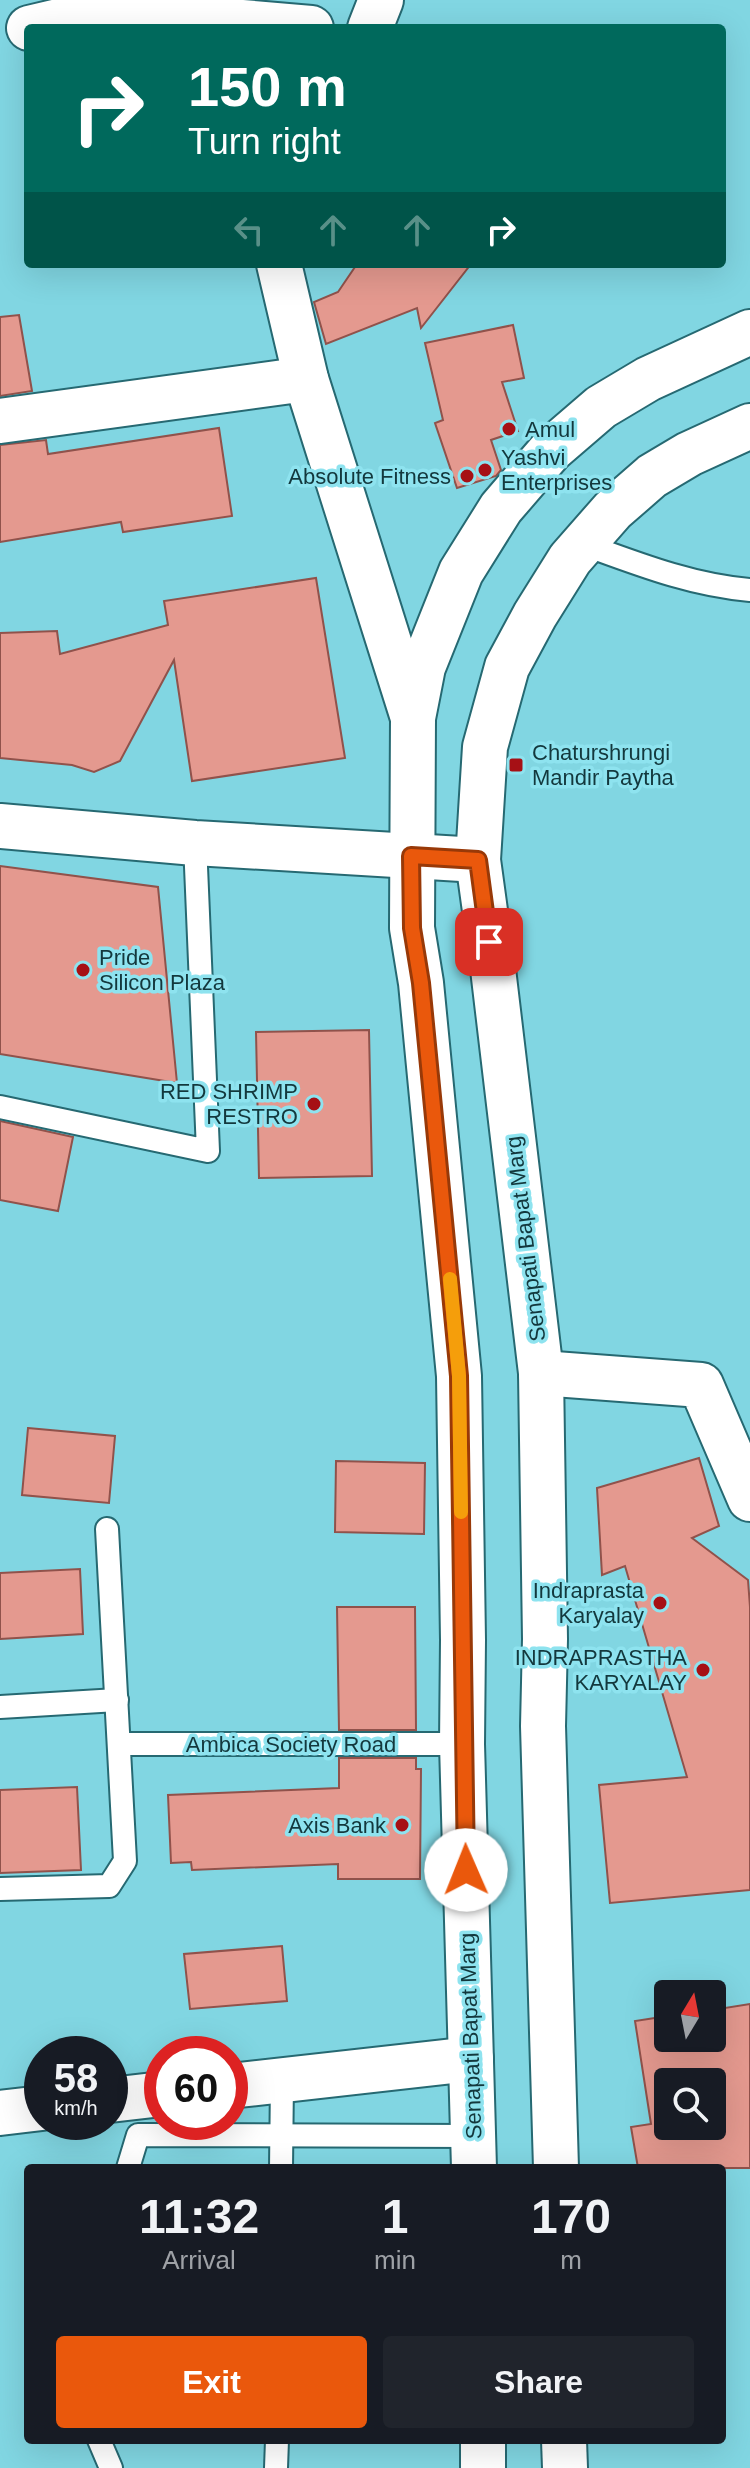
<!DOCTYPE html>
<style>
body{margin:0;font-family:Helvetica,sans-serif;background:#20242c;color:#f1f3f6;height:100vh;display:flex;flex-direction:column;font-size:30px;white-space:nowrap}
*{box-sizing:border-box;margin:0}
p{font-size:26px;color:#9ea1a6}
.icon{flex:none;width:44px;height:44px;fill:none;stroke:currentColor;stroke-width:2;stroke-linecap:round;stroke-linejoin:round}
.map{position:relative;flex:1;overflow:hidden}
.details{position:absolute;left:24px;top:2164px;width:702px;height:280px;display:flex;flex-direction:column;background:#171b24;border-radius:8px;box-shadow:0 8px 32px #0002}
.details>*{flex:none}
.hud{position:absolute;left:24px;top:24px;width:702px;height:244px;border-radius:8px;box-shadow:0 8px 32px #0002;background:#00695c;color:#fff;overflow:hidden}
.needle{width:52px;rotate:10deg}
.controls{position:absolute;left:654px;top:1980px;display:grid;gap:16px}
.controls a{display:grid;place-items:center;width:72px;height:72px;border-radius:8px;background:#171b24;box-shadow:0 8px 32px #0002;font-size:40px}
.speed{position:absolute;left:24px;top:2036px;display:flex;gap:16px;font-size:40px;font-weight:700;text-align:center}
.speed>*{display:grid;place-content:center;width:104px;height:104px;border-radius:50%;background:#171b24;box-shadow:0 8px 32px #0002;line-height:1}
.speed small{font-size:20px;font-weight:400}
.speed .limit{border:12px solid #d22;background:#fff;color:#111}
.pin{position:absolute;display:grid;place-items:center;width:68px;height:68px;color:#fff;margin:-34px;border-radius:16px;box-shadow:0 4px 12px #0006}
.me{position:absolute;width:88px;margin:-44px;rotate:359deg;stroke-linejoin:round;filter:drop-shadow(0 0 6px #0008)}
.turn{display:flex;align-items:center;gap:28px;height:168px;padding:0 32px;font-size:36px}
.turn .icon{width:104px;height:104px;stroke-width:2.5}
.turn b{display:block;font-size:56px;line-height:68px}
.lanes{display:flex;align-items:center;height:76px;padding:0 32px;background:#0003;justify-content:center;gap:40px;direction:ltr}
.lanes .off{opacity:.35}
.eta{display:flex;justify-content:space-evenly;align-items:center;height:136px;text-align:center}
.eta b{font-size:48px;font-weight:600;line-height:56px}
.primary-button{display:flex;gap:16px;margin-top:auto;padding:16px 32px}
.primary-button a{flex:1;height:92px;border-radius:8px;background:#ea580c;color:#fff;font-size:32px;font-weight:600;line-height:92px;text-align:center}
.primary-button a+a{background:#20242c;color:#f1f3f6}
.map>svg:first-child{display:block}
.building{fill:#e4998f;stroke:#90524b;stroke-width:2;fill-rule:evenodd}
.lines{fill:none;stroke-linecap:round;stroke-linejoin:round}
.service-casing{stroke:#266972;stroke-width:26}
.minor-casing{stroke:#266972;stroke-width:48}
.primary-casing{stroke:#266972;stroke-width:48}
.service{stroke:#fff;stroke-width:22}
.minor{stroke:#fff;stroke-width:44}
.primary{stroke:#fff;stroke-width:44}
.route-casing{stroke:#983908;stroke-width:20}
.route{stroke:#ea580c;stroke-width:14}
.slow{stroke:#f59e0b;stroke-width:14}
.poi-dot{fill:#a61015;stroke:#8ee3ef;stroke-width:3}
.labels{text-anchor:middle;stroke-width:7;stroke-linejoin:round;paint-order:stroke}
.poi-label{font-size:22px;fill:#13383d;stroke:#8ee3ef;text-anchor:end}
.street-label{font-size:22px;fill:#13383d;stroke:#8ee3ef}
</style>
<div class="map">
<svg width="750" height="2468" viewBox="0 0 750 2468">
<rect width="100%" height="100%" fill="#81d6e2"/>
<!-- building -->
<g class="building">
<polygon points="357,264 471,264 421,328 417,308 326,344 314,302 338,292"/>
<polygon points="19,315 32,391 0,396 0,317"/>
<polygon points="513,325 524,378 502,382 518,431 491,440 501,470 496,476 457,488 435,423 443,420 425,343"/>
<polygon points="219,428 232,516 123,532 121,522 0,542 0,445 46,440 48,454"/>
<polygon points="316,578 345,758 192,781 174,660 120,761 94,772 72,765 0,758 0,633 57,631 60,654 168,625 164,601"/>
<polygon points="0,866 158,887 177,1083 0,1054"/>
<polygon points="369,1030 372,1176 259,1178 256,1032"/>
<polygon points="0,1121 73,1137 58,1211 0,1200"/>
<polygon points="28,1428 115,1436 109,1503 22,1495"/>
<polygon points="699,1458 719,1526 692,1538 748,1580 750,1607 750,1890 610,1903 599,1785 687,1777 625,1566 602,1575 597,1488"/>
<polygon points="336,1461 425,1463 424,1534 335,1532"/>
<polygon points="80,1569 83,1634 0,1639 0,1573"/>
<polygon points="337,1607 415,1607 416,1730 339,1730"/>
<polygon points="339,1758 416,1758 416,1769 421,1769 420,1879 338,1879 338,1864 192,1870 191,1862 171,1863 168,1795 339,1788"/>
<polygon points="77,1787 81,1870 0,1873 0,1790"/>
<polygon points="282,1946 287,2001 190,2009 184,1954"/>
<path d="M 750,2004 L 750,2168 L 638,2168 L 631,2127 L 651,2124 L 635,2021 L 668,2016 L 668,2038 L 712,2038 L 712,2010 ZM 668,2082 L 712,2082 L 712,2126 L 668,2126 Z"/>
</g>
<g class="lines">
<defs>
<g id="service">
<path d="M 583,544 C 638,564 691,585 750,590"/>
<polyline points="0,1107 208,1151 195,843"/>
<polyline points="0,1707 117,1700"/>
<polyline points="120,1744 462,1744"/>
<polyline points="0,1889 109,1886 125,1861 107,1529"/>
<polyline points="128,2168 138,2135 473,2136"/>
<polyline points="281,2168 282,2080"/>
<polyline points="99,2440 111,2468"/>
<polyline points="276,2468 277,2440"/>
</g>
<g id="minor">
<polyline points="29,28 105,10 311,28"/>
<polyline points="370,28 381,0"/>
<polyline points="279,264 306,379 413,718"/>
<polyline points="0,421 306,379"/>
<polyline points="0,826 195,843 478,860"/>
<polyline points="541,1373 701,1385 750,1499"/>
<polyline points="230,2086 471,2059"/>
<polyline points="110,2100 162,2094"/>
<polyline points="0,2113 42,2108"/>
</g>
<g id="primary">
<polyline points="474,2168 462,1744 463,1640 459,1376 421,983 412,928 413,718 423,667 461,572 501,508 551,450 601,407 648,379 750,332"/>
<polyline points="556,2168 543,1726 545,1639 541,1373 493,969 478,860 485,747 507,667 535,615 570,559 613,510 652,476 689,454 750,426"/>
<polyline points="483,2440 483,2468"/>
<polyline points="564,2440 565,2468"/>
</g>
</defs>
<!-- service casing -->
<use href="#service" class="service-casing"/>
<!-- minor casing -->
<use href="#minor" class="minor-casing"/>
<!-- primary casing -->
<use href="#primary" class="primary-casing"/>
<!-- service -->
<use href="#service" class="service"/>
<!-- minor -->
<use href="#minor" class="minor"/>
<!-- primary -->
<use href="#primary" class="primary"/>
</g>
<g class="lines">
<defs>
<polyline id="route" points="466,1870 459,1376 421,983 412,928 411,856 478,860 489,942"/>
</defs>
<!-- route casing -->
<use href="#route" class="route-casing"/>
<!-- route -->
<use href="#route" class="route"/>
<!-- slow -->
<polyline class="slow" points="450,1279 459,1376 461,1512"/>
</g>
<!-- markers -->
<g class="poi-dot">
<circle cx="509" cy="429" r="8"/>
<circle cx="485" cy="470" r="8"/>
<circle cx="467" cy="476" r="8"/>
<rect x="508" y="757" width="16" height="16" rx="4"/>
<circle cx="83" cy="970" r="8"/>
<circle cx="314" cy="1104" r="8"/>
<circle cx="660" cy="1603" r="8"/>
<circle cx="703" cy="1670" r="8"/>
<circle cx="402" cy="1825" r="8"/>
</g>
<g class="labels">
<!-- poi labels -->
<g class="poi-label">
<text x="525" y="437" text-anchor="start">Amul</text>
<text x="501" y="465" text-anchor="start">Yashvi<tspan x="501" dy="25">Enterprises</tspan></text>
<text x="451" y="484">Absolute Fitness</text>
<text x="532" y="760" text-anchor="start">Chaturshrungi<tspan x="532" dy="25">Mandir Paytha</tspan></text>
<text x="99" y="965" text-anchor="start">Pride<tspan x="99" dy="25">Silicon Plaza</tspan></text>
<text x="298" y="1099">RED SHRIMP<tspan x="298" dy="25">RESTRO</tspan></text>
<text x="644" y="1598">Indraprasta<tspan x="644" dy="25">Karyalay</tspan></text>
<text x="687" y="1665">INDRAPRASTHA<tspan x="687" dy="25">KARYALAY</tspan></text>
<text x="386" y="1833">Axis Bank</text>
</g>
<!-- street labels -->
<g class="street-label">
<text transform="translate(525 1239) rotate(-97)" y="8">Senapati Bapat Marg</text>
<text x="291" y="1752">Ambica Society Road</text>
<text transform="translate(470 2036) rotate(-92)" y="8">Senapati Bapat Marg</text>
</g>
</g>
</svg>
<div class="controls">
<a><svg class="needle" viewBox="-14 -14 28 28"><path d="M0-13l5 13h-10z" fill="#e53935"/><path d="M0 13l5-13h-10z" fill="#9ea1a6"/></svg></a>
<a><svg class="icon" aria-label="search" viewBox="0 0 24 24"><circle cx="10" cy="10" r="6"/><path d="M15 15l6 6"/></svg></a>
</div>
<div class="speed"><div>58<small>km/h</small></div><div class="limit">60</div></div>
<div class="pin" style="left:489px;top:942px;background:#d93025"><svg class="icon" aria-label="arrive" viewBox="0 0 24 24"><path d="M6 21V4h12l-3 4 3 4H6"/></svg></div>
<svg class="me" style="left:466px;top:1870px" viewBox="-20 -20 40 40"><circle r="19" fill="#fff"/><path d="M0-13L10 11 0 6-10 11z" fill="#ea580c"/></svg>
<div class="hud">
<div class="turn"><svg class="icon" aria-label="right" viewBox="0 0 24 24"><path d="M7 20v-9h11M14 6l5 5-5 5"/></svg><div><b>150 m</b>Turn right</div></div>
<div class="lanes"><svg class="icon off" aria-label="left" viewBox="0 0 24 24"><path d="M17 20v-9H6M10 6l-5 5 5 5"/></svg><svg class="icon off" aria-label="ahead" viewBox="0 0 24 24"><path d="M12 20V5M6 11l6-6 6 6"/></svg><svg class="icon off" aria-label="ahead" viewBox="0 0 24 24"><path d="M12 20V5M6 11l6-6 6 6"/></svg><svg class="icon" aria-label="right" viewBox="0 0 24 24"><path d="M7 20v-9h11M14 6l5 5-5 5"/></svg></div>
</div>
<section class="details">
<div class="eta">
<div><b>11:32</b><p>Arrival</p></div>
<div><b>1</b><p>min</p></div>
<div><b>170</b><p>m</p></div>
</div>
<div class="primary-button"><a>Exit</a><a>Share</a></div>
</section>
</div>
